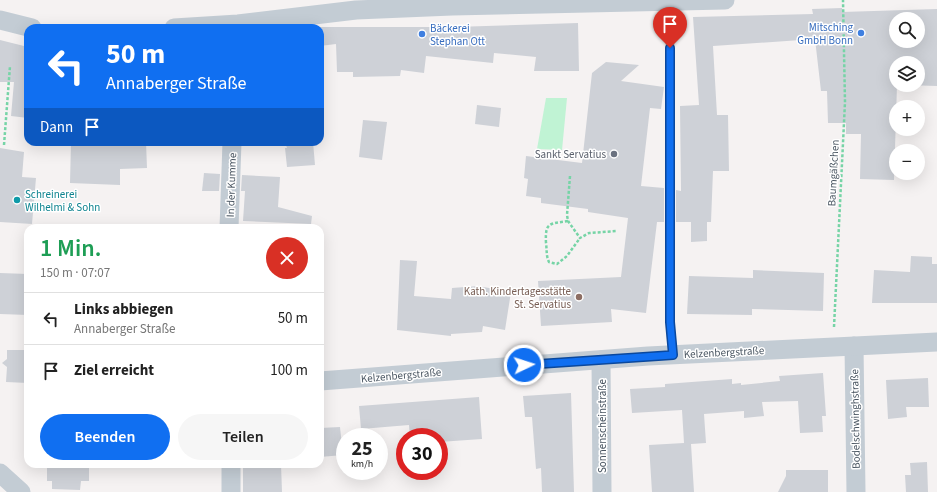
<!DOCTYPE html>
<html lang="de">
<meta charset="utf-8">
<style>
body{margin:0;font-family:"Source Sans 3",sans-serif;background:#f6f6f6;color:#222;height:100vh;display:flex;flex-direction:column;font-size:15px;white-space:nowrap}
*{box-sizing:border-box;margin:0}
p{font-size:13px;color:#767676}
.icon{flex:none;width:22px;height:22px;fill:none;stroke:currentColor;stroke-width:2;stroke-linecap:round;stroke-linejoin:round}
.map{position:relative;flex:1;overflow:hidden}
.side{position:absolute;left:24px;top:224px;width:300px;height:244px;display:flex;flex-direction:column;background:#fff;border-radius:12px;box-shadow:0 4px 16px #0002}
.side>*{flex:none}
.banner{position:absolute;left:24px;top:24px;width:300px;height:122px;border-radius:12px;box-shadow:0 4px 16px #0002;background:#106ff1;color:#fff;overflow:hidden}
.tools{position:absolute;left:889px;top:12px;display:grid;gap:8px}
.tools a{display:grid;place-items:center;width:36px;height:36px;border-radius:50%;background:#fff;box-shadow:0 4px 16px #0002;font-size:20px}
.speed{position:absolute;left:336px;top:428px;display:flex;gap:8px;font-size:20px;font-weight:700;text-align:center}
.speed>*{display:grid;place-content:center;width:52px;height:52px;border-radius:50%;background:#fff;box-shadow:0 4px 16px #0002;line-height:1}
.speed small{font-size:10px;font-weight:400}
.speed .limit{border:6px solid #d22;background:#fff;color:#111}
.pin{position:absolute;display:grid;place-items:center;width:34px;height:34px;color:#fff;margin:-41px -17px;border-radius:50% 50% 50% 0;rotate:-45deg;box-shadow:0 0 4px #0007}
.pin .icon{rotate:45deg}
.me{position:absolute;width:44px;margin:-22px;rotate:86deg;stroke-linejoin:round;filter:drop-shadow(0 0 3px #0008)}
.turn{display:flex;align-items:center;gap:14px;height:84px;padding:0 16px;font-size:18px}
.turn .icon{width:52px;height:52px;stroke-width:2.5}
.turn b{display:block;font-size:28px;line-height:34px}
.then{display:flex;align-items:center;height:38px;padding:0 16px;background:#0003;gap:8px;font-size:15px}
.round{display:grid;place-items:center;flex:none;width:42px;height:42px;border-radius:21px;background:#f6f6f6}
.head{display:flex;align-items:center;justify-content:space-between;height:68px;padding:0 16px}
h1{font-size:24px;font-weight:600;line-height:30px;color:#1e9e55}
.cta{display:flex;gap:8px;margin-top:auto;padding:8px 16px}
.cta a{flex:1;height:46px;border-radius:24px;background:#106ff1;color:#fff;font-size:16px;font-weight:600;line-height:46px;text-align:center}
.cta a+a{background:#f6f6f6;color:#222}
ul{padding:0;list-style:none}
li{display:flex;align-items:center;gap:12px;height:52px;padding:0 16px;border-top:1px solid #e0e0e0}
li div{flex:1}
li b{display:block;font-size:15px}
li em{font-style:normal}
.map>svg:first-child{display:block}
.green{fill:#c0f3d4}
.building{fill:#ced1d7;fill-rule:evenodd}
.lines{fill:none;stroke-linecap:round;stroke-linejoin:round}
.path{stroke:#76d4a6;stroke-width:2.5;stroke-dasharray:3 2;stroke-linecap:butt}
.service{stroke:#c3ccd4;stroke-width:9}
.minor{stroke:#c3ccd4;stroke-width:19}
.route-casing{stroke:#0a489d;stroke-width:10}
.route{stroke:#106ff1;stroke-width:7}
.shop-dot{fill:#3f7fe0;stroke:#fff;stroke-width:1.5}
.worship-dot{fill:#6b7280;stroke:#fff;stroke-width:1.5}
.culture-dot{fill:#0f9aa8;stroke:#fff;stroke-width:1.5}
.education-dot{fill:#8d6e63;stroke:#fff;stroke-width:1.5}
.labels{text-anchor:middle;stroke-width:3;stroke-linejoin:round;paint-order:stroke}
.shop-label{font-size:11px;fill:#366cbe;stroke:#fff;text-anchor:end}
.worship-label{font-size:11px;fill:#5b616d;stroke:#fff;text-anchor:end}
.street-label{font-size:11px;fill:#495561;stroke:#fff}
.culture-label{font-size:11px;fill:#0d838f;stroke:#fff;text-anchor:start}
.education-label{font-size:11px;fill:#785e54;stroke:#fff;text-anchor:end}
</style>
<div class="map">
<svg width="937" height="492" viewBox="0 0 937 492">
<rect width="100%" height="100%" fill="#f5f2f2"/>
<!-- green -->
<polygon class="green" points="546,98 567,98 562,150 537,149"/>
<!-- building -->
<g class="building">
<path d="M 842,8 L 842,12 L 937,9 L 937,86 L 905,85 L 918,85 L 918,63 L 896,63 L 897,85 L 894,180 L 860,179 L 861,134 L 846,134 L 846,123 L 828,123 L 827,91 L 821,91 L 815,39 L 713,46 L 717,115 L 728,115 L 729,171 L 713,171 L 711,222 L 707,222 L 707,241 L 691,242 L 691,222 L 676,222 L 676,190 L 681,191 L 680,106 L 699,105 L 693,17 L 813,14 L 812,9 ZM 896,19 L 918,19 L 918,41 L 896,41 Z"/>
<polygon points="578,23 579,71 534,71 536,57 494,53 493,63 426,56 424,73 401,70 400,76 353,77 353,72 337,72 336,44 320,46 320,27 454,27"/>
<polygon points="0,40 28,47 28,118 11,116 14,82 0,82"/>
<polygon points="606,62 639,65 621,81 664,87 661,109 650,108 641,186 664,188 664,222 657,222 646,313 611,309 612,322 541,326 538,281 621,277 628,218 588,212 588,209 541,203 541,198 526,196 528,179 524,178 526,156 582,163 592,73"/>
<polygon points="477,105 501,108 499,127 475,124"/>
<polygon points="363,120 387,122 382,160 359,157"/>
<polygon points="71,142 146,142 147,168 120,169 120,185 70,183"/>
<polygon points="291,142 313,142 315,165 287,167 285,148 287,148 286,145 291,144"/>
<polygon points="0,148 24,152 22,177 36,178 32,224 0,222"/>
<polygon points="204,173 220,174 219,191 202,191"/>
<polygon points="242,175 280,177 278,207 312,216 311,224 243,221 245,191 241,191"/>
<polygon points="911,256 932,257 932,264 937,264 937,303 872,303 874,270 910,272"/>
<polygon points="400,260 417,261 414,296 451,299 452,288 478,286 511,292 505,330 483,326 482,332 451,334 451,336 397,330"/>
<polygon points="753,270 824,273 823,311 752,309 752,315 687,314 689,276 753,278"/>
<polygon points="0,273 28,274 28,315 0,314"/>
<polygon points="7,350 28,350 28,383 6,382 7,367 2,363 7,359"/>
<polygon points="823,373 826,416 822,416 823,432 800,433 798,401 762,402 764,416 744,418 744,411 704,414 706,443 691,444 694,492 652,492 649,445 684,443 682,410 632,413 630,389 665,387 665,384 732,379 732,384 741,383 741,385 780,381 779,376"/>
<polygon points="928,378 929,407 906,407 907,417 888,419 886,380"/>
<polygon points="571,393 574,492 542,492 541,468 536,469 532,417 525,417 523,396"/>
<polygon points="479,397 482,439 439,442 439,437 410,437 409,425 361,429 359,406"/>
<polygon points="340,427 343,455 320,457 320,428"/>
<polygon points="927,462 928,492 906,492 905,475 911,475 910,463"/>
<polygon points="47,464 89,464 89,481 81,481 80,490 52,489 52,481 47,481"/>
<polygon points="243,464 281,464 282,492 243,492"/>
<polygon points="786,470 828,470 828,492 778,492 786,476"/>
</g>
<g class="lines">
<!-- path -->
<g class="path">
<polyline points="4,145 10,66"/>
<polyline points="570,176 567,215 568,221 580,238 589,233 617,231"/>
<path d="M 568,221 C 549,224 545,222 546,243 C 547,250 546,256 549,262 L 557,264 L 567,256 L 580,238"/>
<polyline points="834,327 845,102 843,0"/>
</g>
<!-- service -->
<polyline class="service" points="670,2 670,323 673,355"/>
<!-- minor -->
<g class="minor">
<polyline points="0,20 32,28"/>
<polyline points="174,28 238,24 356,10 452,6 725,0"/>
<polyline points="229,228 232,142"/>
<polyline points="854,346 856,492"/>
<polyline points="601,360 602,492"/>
<polyline points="320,381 648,356 937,342"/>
<polyline points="0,473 21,492"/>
<polyline points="231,492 231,464"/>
</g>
</g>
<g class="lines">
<defs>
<polyline id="route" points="524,365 673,355 670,322 670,48"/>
</defs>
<!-- route casing -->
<use href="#route" class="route-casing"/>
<!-- route -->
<use href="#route" class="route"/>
</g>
<!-- markers -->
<g class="shop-dot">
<circle cx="861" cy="33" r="4"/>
<circle cx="422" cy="34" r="4"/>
</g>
<circle class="worship-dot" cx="614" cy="154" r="4"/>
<circle class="culture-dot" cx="17" cy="200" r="4"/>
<circle class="education-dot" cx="579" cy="297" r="4"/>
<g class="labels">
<!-- shop labels -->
<g class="shop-label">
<text x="853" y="31">Mitsching<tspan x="853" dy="13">GmbH Bonn</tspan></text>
<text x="430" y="32" text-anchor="start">Bäckerei<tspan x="430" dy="13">Stephan Ott</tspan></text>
</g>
<!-- worship labels -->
<g class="worship-label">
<text x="606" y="158">Sankt Servatius</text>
</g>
<!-- street labels -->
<g class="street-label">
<text transform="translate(833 173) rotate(-87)" y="4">Baumgäßchen</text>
<text transform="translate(231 185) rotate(-88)" y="4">In der Kumme</text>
<text transform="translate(724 352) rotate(-3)" y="4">Kelzenbergstraße</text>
<text transform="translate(401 375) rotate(-5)" y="4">Kelzenbergstraße</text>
<text transform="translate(855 419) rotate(-91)" y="4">Bodelschwinghstraße</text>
<text transform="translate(602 426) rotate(-90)" y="4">Sonnenscheinstraße</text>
</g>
<!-- culture labels -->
<g class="culture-label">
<text x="25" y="198">Schreinerei<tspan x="25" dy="13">Wilhelmi &amp; Sohn</tspan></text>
</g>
<!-- education labels -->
<g class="education-label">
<text x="571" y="295">Kath. Kindertagesstätte<tspan x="571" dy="13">St. Servatius</tspan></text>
</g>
</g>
</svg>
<div class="tools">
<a><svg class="icon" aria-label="search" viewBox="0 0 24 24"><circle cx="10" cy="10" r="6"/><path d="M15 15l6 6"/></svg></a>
<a><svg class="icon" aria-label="layers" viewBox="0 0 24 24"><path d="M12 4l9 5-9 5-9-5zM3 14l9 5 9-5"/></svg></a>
<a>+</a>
<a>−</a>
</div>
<div class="speed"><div>25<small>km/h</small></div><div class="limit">30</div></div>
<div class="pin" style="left:670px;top:48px;background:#d93025"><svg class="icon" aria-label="arrive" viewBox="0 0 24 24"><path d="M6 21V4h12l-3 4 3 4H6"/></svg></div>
<svg class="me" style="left:524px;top:365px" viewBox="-20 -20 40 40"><circle r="17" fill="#106ff1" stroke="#fff" stroke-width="3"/><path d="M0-11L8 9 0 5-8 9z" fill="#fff"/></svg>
<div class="banner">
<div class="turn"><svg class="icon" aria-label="left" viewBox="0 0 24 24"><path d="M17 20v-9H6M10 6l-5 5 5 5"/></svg><div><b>50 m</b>Annaberger Straße</div></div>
<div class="then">Dann<svg class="icon" aria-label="arrive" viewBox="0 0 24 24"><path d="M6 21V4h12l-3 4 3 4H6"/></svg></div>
</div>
<section class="side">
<div class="head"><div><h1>1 Min.</h1><p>150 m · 07:07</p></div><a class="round" style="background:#d93025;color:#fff"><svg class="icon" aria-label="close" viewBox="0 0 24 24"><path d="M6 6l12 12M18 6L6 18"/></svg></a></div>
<ul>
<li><svg class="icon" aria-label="left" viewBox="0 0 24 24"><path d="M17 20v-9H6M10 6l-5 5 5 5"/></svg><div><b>Links abbiegen</b><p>Annaberger Straße</p></div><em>50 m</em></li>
<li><svg class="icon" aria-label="arrive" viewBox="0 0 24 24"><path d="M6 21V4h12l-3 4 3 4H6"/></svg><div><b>Ziel erreicht</b></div><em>100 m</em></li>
</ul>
<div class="cta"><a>Beenden</a><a>Teilen</a></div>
</section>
</div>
